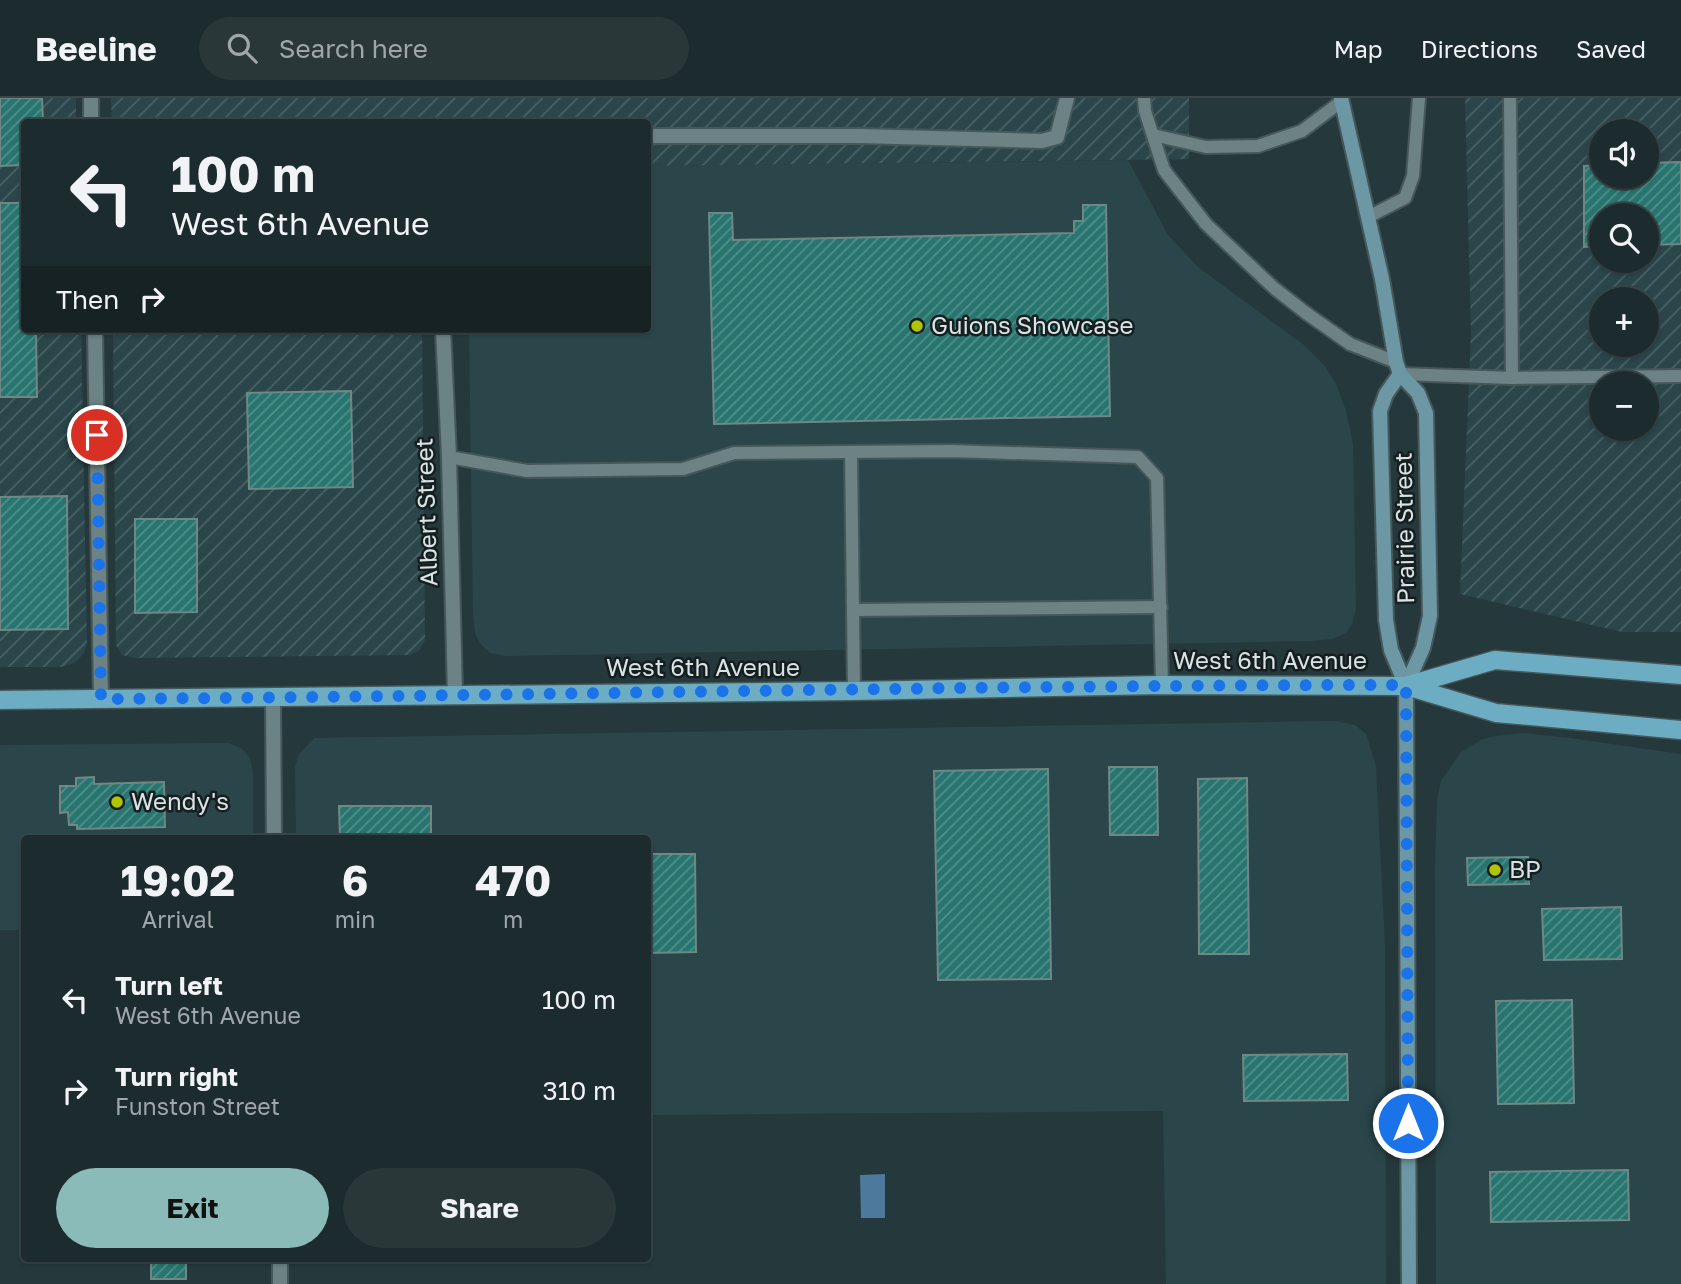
<!DOCTYPE html>
<meta charset="utf-8">
<style>
body{margin:0;font-family:"Golos Text",sans-serif;background:#293739;color:#f1f3f6;height:100vh;display:flex;flex-direction:column;font-size:26px;white-space:nowrap}
*{box-sizing:border-box;margin:0}
p{font-size:23px;color:#a0a7aa}
.icon{flex:none;width:38px;height:38px;fill:none;stroke:currentColor;stroke-width:2;stroke-linecap:round;stroke-linejoin:round}
.map{position:relative;flex:1;overflow:hidden}
.panel{position:absolute;left:21px;top:737px;width:630px;height:427px;display:flex;flex-direction:column;background:#1c2b2d;border-radius:7px;box-shadow:0 2px 5px #0004,0 0 0 2px #3a4749}
.panel>*{flex:none}
.guide{position:absolute;left:21px;top:21px;width:630px;height:214px;border-radius:7px;box-shadow:0 2px 5px #0004,0 0 0 2px #3a4749;background:#1c2b2d;color:#f1f3f6;overflow:hidden}
.tools{position:absolute;left:1589px;top:21px;display:grid;gap:14px}
.tools a{display:grid;place-items:center;width:70px;height:70px;border-radius:50%;background:#1c2b2d;box-shadow:0 2px 5px #0004,0 0 0 2px #3a4749;font-size:35px}
.pin{position:absolute;display:grid;place-items:center;width:60px;height:60px;color:#fff;margin:-30px;border:4px solid #fff;border-radius:50%;box-shadow:0 2px 7px #0007}
.me{position:absolute;width:77px;margin:-38px;rotate:0deg;stroke-linejoin:round;filter:drop-shadow(0 0 5px #0008)}
.turn{display:flex;align-items:center;gap:24px;height:147px;padding:0 35px;font-size:32px}
.turn .icon{width:91px;height:91px;stroke-width:2.5}
.turn b{display:block;font-size:49px;line-height:60px}
.then{display:flex;align-items:center;height:66px;padding:0 35px;background:#0003;gap:14px;font-size:26px}
.eta{display:flex;justify-content:space-evenly;align-items:center;height:119px;text-align:center}
.eta b{font-size:42px;font-weight:700;line-height:49px}
.button{display:flex;gap:14px;margin-top:auto;padding:14px 35px}
.button a{flex:1;height:80px;border-radius:42px;background:#8bbbb9;color:#111;font-size:28px;font-weight:700;line-height:80px;text-align:center}
.button a+a{background:#293739;color:#f1f3f6}
ul{padding:0;list-style:none}
li{display:flex;align-items:center;gap:21px;height:91px;padding:0 35px}
li div{flex:1}
li b{display:block;font-size:26px}
li em{font-style:normal}
header{display:flex;align-items:center;gap:42px;box-sizing:border-box;height:98px;padding:0 35px;background:#1c2b2d;border-bottom:2px solid #3a4749}
header strong{font-size:33px}
nav{display:flex;gap:38px;margin-inline-start:auto;font-size:24px}
.search{width:490px;height:63px;background:#293739;display:flex;align-items:center;gap:18px;box-sizing:border-box;padding:0 24px;border-radius:38px;color:#a0a7aa;font-size:26px}
.map>svg:first-child{display:block}
.built{fill:#2a464b}
.industrial{fill:url(#industrial-furrows);fill-rule:evenodd}
.water{fill:#4c799c}
.building{fill:url(#building-hatch);stroke:#708784;stroke-width:2}
.lines{fill:none;stroke-linecap:round;stroke-linejoin:round}
.lane-casing{stroke:#465759;stroke-width:16}
.street-casing{stroke:#465759;stroke-width:18}
.secondary-casing{stroke:#465759;stroke-width:18}
.primary-casing{stroke:#465759;stroke-width:21}
.lane{stroke:#6c8285;stroke-width:12}
.street{stroke:#6c8285;stroke-width:14}
.secondary{stroke:#6c97a4;stroke-width:14}
.primary{stroke:#6cadc4;stroke-width:18}
.route{stroke:#1a73e8;stroke-width:12;stroke-dasharray:0 21.6}
.poi-dot{fill:#b0c503;stroke:#161e20;stroke-width:2.5}
.labels{text-anchor:middle;stroke-width:5;stroke-linejoin:round;paint-order:stroke}
.poi-label{font-size:24px;fill:#d7e3e5;stroke:#161e20;text-anchor:start}
.street-label{font-size:24px;fill:#d7e3e5;stroke:#161e20}
</style>
<header>
<strong>Beeline</strong>
<div class="search"><svg class="icon" aria-label="search" viewBox="0 0 24 24"><circle cx="10" cy="10" r="6"/><path d="M15 15l6 6"/></svg>Search here</div>
<nav><a>Map</a><a>Directions</a><a>Saved</a></nav>
</header>
<div class="map">
<svg width="1681" height="1186" viewBox="0 0 1681 1186">
<defs>
<pattern id="industrial-furrows" width="10" height="10" patternUnits="userSpaceOnUse" patternTransform="scale(1.75)"><rect width="10" height="10" fill="#2a464b"/><path d="M-1 1l2-2M0 10L10 0M9 11l2-2" fill="none" stroke="#486165"/></pattern>
<pattern id="building-hatch" width="6" height="6" patternUnits="userSpaceOnUse" patternTransform="scale(1.75)"><rect width="6" height="6" fill="#287570"/><path d="M-1 1l2-2M0 6l6-6M5 7l2-2" fill="none" stroke="#518f8b"/></pattern>
</defs>
<rect width="100%" height="100%" fill="#25393c"/>
<!-- built -->
<g class="built">
<polygon points="1128,62 1168,137 1199,170 1304,247 1325,268 1336,286 1346,313 1353,346 1356,511 1352,526 1346,535 1332,541 1311,543 506,558 490,555 481,547 475,535 473,515 469,231 648,231 648,68"/>
<polygon points="1337,623 1355,627 1366,636 1376,668 1385,848 1386,1186 1166,1186 1163,1013 648,1017 648,740 296,740 295,669 299,656 314,640"/>
<polygon points="1523,635 1577,641 1681,656 1681,1186 1436,1186 1435,768 1437,702 1441,683 1461,654 1481,642 1495,638"/>
<polygon points="229,645 242,651 250,660 253,673 253,740 24,740 24,832 0,832 0,647"/>
</g>
<!-- industrial -->
<g class="industrial">
<polygon points="0,0 76,0 76,24 24,24 24,231 81,231 87,545 84,555 75,565 61,569 0,569"/>
<polygon points="111,0 1189,0 1189,61 648,68 648,24 112,24"/>
<path d="M 1465,0 L 1681,0 L 1681,534 L 1622,534 L 1460,496 L 1471,235 ZM 1601,33 L 1647,33 L 1647,79 L 1601,79 ZM 1601,117 L 1647,117 L 1647,163 L 1601,163 ZM 1601,201 L 1647,201 L 1647,247 L 1601,247 ZM 1601,285 L 1647,285 L 1647,331 L 1601,331 Z"/>
<polygon points="113,231 422,231 425,542 420,552 409,557 135,560 122,557 116,547"/>
</g>
<!-- water -->
<polygon class="water" points="885,1076 885,1120 861,1120 860,1077"/>
<!-- building -->
<g class="building">
<polygon points="0,0 42,0 43,24 24,24 24,67 0,68"/>
<polygon points="1681,64 1681,146 1647,147 1647,117 1601,117 1601,148 1584,149 1584,68 1601,67 1601,79 1647,79 1647,65"/>
<polygon points="0,105 24,105 24,231 36,231 37,299 0,299"/>
<polygon points="1083,107 1106,107 1110,318 714,326 709,115 732,115 733,142 1074,135 1074,123 1083,123"/>
<polygon points="351,293 353,389 249,391 247,295"/>
<polygon points="67,398 68,531 0,532 0,399"/>
<polygon points="135,421 197,421 197,514 135,515"/>
<polygon points="1109,669 1157,669 1158,737 1110,737"/>
<polygon points="1048,671 1051,881 938,882 934,673"/>
<polygon points="94,679 94,686 164,684 165,729 77,731 77,727 69,727 68,714 60,715 60,688 76,688 76,680"/>
<polygon points="1247,680 1249,856 1199,856 1198,681"/>
<polygon points="339,708 431,708 431,740 340,740"/>
<polygon points="648,756 695,756 696,854 648,855"/>
<polygon points="1528,759 1529,786 1468,787 1467,760"/>
<polygon points="1621,809 1622,861 1544,862 1542,811"/>
<polygon points="1572,902 1574,1005 1498,1006 1496,903"/>
<polygon points="1347,956 1348,1002 1244,1003 1243,957"/>
<polygon points="1628,1072 1629,1122 1491,1124 1490,1074"/>
<rect x="151" y="1160" width="35" height="21"/>
</g>
<g class="lines">
<defs>
<g id="lane">
<polyline points="1144,0 1145,13 1164,72 1206,126 1274,190 1306,215 1350,246 1396,264"/>
<polyline points="1510,0 1512,280"/>
<polyline points="1153,37 1206,49 1258,48 1302,33 1342,3"/>
<polyline points="1368,119 1405,100 1413,78 1419,0"/>
<polyline points="1400,276 1512,280 1681,278"/>
<polyline points="851,354 853,512"/>
<polyline points="449,359 527,373 683,371 734,355 951,353 1138,359 1157,380 1162,587"/>
<polyline points="854,593 853,512 1161,509"/>
</g>
<g id="street">
<polyline points="91,0 91,24"/>
<polyline points="648,38 860,38 1042,43 1057,39 1067,0"/>
<polyline points="95,231 101,601"/>
<polyline points="443,231 449,359 455,596"/>
<polyline points="273,599 274,740"/>
<polyline points="280,1160 280,1186"/>
</g>
<g id="secondary">
<polyline points="1341,0 1382,181 1396,264 1400,276 1418,295 1426,315 1430,518 1423,550 1406,588 1409,1186"/>
<polyline points="1400,276 1386,296 1380,313 1386,522 1391,552 1406,588"/>
</g>
<g id="primary">
<polyline points="1406,588 1496,615 1681,632"/>
<polyline points="0,602 854,593 1162,587 1406,588 1495,562 1681,577"/>
</g>
</defs>
<!-- lane casing -->
<use href="#lane" class="lane-casing"/>
<!-- street casing -->
<use href="#street" class="street-casing"/>
<!-- secondary casing -->
<use href="#secondary" class="secondary-casing"/>
<!-- primary casing -->
<use href="#primary" class="primary-casing"/>
<!-- lane -->
<use href="#lane" class="lane"/>
<!-- street -->
<use href="#street" class="street"/>
<!-- secondary -->
<use href="#secondary" class="secondary"/>
<!-- primary -->
<use href="#primary" class="primary"/>
</g>
<g class="lines">
<!-- route -->
<path class="route" d="M 97,337 L 101,601 C 536,598 971,587 1406,587 L 1408,1025"/>
</g>
<!-- markers -->
<g class="poi-dot">
<circle cx="917" cy="228" r="7"/>
<circle cx="117" cy="704" r="7"/>
<circle cx="1495" cy="772" r="7"/>
</g>
<g class="labels">
<!-- poi labels -->
<g class="poi-label">
<text x="931" y="236">Guions Showcase</text>
<text x="131" y="712">Wendy's</text>
<text x="1509" y="780">BP</text>
</g>
<!-- street labels -->
<g class="street-label">
<text transform="translate(427 414) rotate(-92)" y="8">Albert Street</text>
<text transform="translate(1405 430) rotate(-91)" y="8">Prairie Street</text>
<text x="1270" y="571">West 6th Avenue</text>
<text x="703" y="578">West 6th Avenue</text>
</g>
</g>
</svg>
<div class="tools">
<a><svg class="icon" aria-label="sound" viewBox="0 0 24 24"><path d="M4 9h4l5-4v14l-5-4H4zM17 9q2 3 0 6"/></svg></a>
<a><svg class="icon" aria-label="search" viewBox="0 0 24 24"><circle cx="10" cy="10" r="6"/><path d="M15 15l6 6"/></svg></a>
<a>+</a>
<a>−</a>
</div>
<div class="pin" style="left:97px;top:337px;background:#d93025"><svg class="icon" aria-label="arrive" viewBox="0 0 24 24"><path d="M6 21V4h12l-3 4 3 4H6"/></svg></div>
<svg class="me" style="left:1408px;top:1025px" viewBox="-20 -20 40 40"><circle r="17" fill="#1a73e8" stroke="#fff" stroke-width="3"/><path d="M0-11L8 9 0 5-8 9z" fill="#fff"/></svg>
<div class="guide">
<div class="turn"><svg class="icon" aria-label="left" viewBox="0 0 24 24"><path d="M17 20v-9H6M10 6l-5 5 5 5"/></svg><div><b>100 m</b>West 6th Avenue</div></div>
<div class="then">Then<svg class="icon" aria-label="right" viewBox="0 0 24 24"><path d="M7 20v-9h11M14 6l5 5-5 5"/></svg></div>
</div>
<section class="panel">
<div class="eta">
<div><b>19:02</b><p>Arrival</p></div>
<div><b>6</b><p>min</p></div>
<div><b>470</b><p>m</p></div>
</div>
<ul>
<li><svg class="icon" aria-label="left" viewBox="0 0 24 24"><path d="M17 20v-9H6M10 6l-5 5 5 5"/></svg><div><b>Turn left</b><p>West 6th Avenue</p></div><em>100 m</em></li>
<li><svg class="icon" aria-label="right" viewBox="0 0 24 24"><path d="M7 20v-9h11M14 6l5 5-5 5"/></svg><div><b>Turn right</b><p>Funston Street</p></div><em>310 m</em></li>
</ul>
<div class="button"><a>Exit</a><a>Share</a></div>
</section>
</div>
